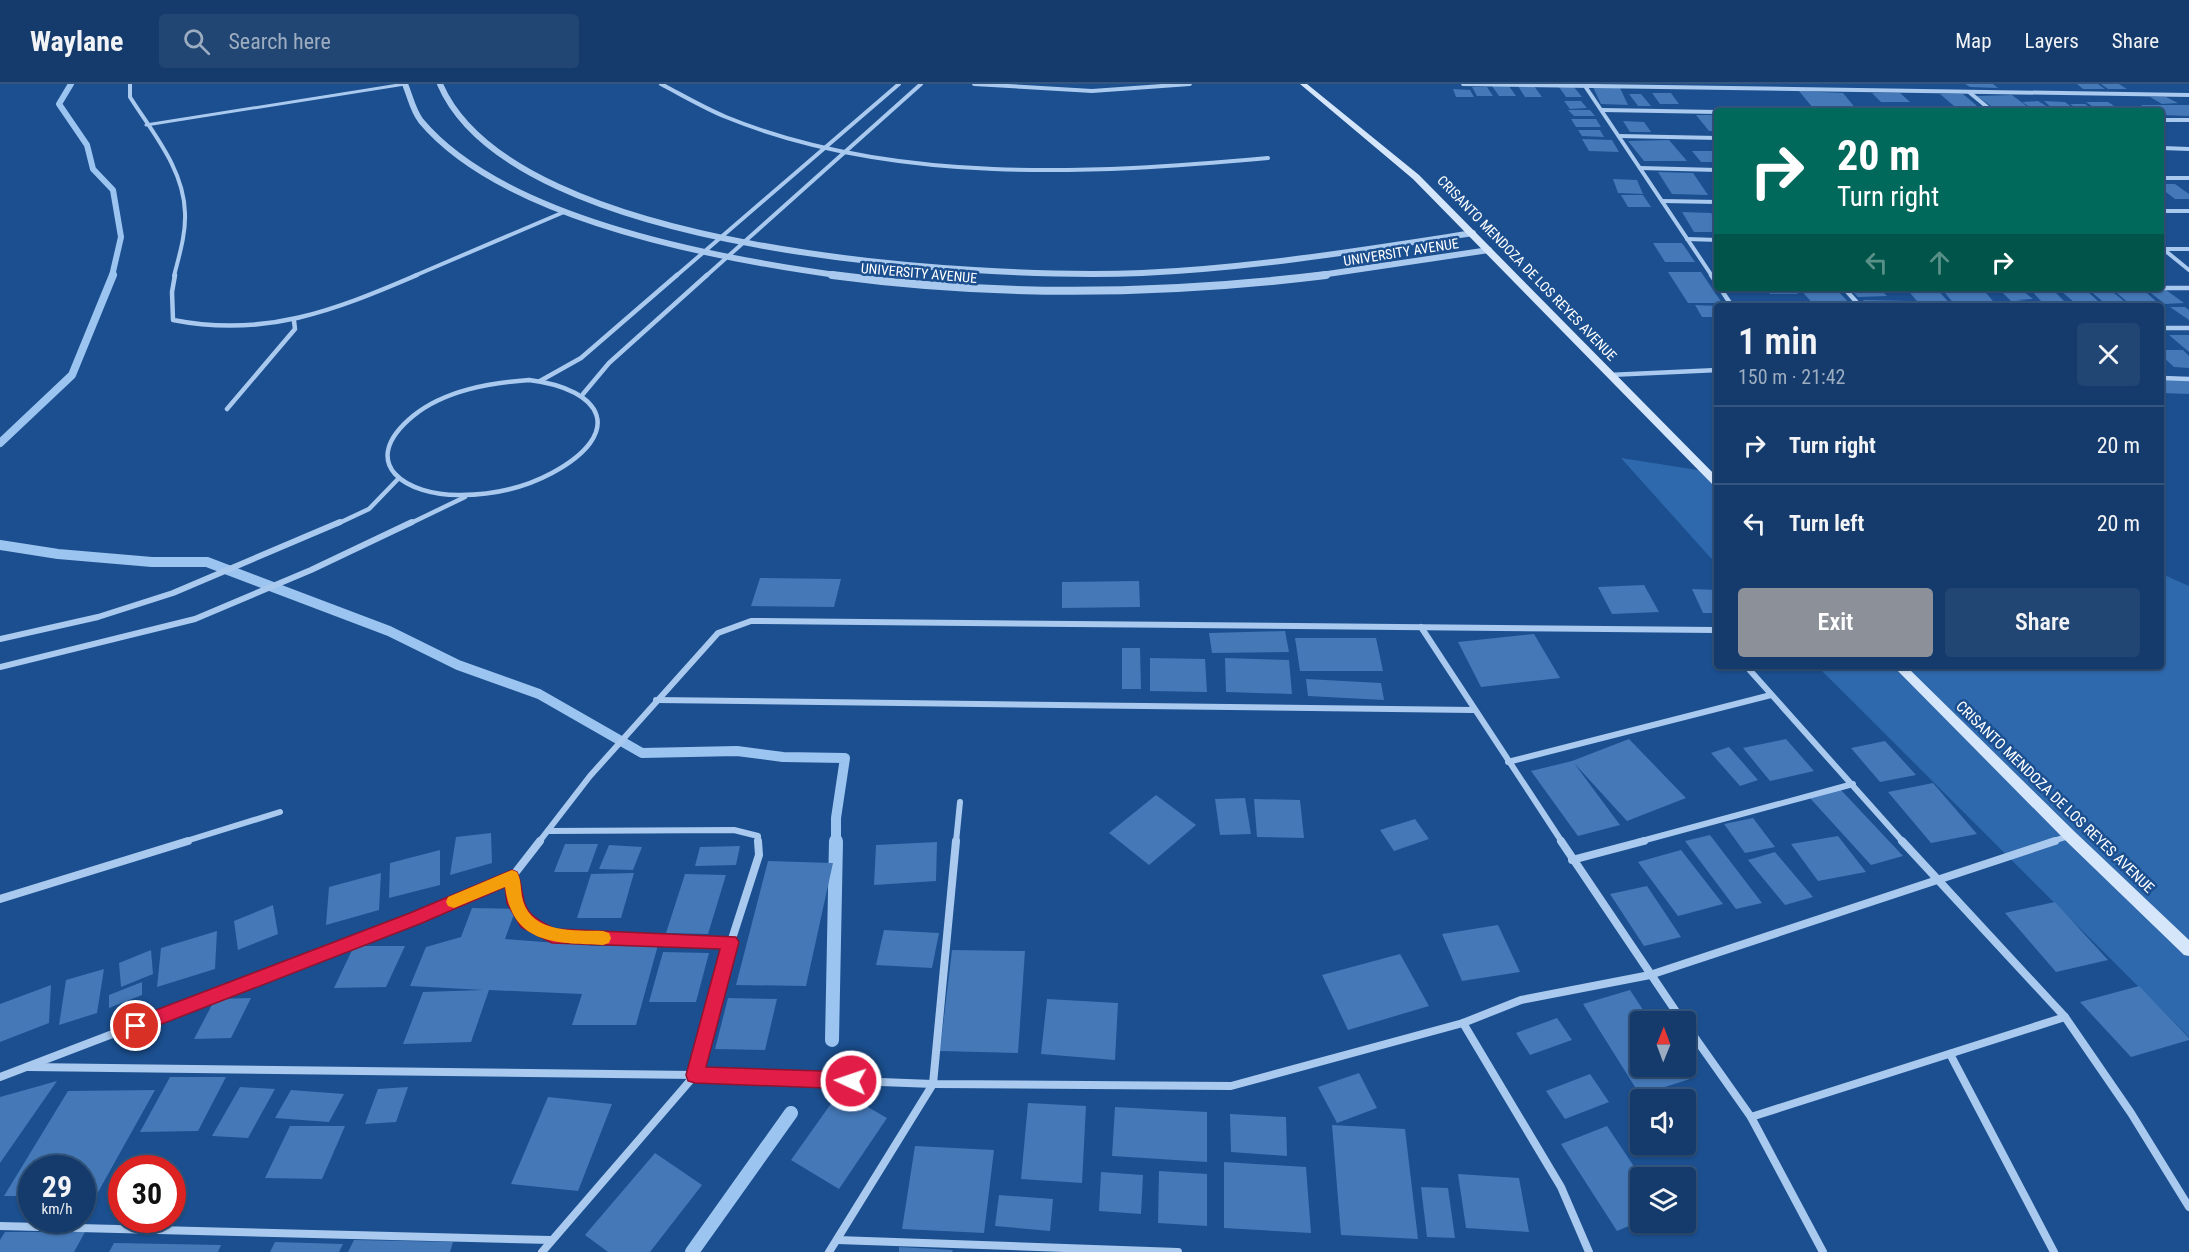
<!DOCTYPE html>
<meta charset="utf-8">
<style>
body{margin:0;font-family:"Roboto Condensed",sans-serif;background:#214673;color:#f1f3f6;height:100vh;display:flex;flex-direction:column;font-size:22px;white-space:nowrap}
*{box-sizing:border-box;margin:0}
p{font-size:20px;color:#9dadc1}
.icon{flex:none;width:33px;height:33px;fill:none;stroke:currentColor;stroke-width:2;stroke-linecap:round;stroke-linejoin:round}
.map{position:relative;flex:1;overflow:hidden}
.side{position:absolute;left:1714px;top:219px;width:450px;height:366px;display:flex;flex-direction:column;background:#143b6b;border-radius:6px;box-shadow:0 2px 4px #0004,0 0 0 2px #33557e}
.side>*{flex:none}
.guide{position:absolute;left:1714px;top:24px;width:450px;height:183px;border-radius:6px;box-shadow:0 2px 4px #0004,0 0 0 2px #33557e;background:#00695c;color:#fff;overflow:hidden}
.needle{width:39px;rotate:1deg}
.fabs{position:absolute;left:1630px;top:927px;display:grid;gap:12px}
.fabs a{display:grid;place-items:center;width:66px;height:66px;border-radius:6px;background:#143b6b;box-shadow:0 2px 4px #0004,0 0 0 2px #33557e;font-size:30px}
.speed{position:absolute;left:18px;top:1071px;display:flex;gap:12px;font-size:30px;font-weight:700;text-align:center}
.speed>*{display:grid;place-content:center;width:78px;height:78px;border-radius:50%;background:#143b6b;box-shadow:0 2px 4px #0004,0 0 0 2px #33557e;line-height:1}
.speed small{font-size:15px;font-weight:400}
.speed .limit{border:9px solid #d22;background:#fff;color:#111}
.pin{position:absolute;display:grid;place-items:center;width:51px;height:51px;color:#fff;margin:-26px;border:3px solid #fff;border-radius:50%;box-shadow:0 2px 6px #0007}
.me{position:absolute;width:66px;margin:-33px;rotate:273deg;stroke-linejoin:round;filter:drop-shadow(0 0 4px #0008)}
.turn{display:flex;align-items:center;gap:21px;height:126px;padding:0 24px;font-size:27px}
.turn .icon{width:78px;height:78px;stroke-width:2.5}
.turn b{display:block;font-size:42px;line-height:51px}
.lanes{display:flex;align-items:center;height:57px;padding:0 24px;background:#0003;justify-content:center;gap:30px;direction:ltr}
.lanes .off{opacity:.35}
.round{display:grid;place-items:center;flex:none;width:63px;height:63px;border-radius:6px;background:#214673}
.overview{display:flex;align-items:center;justify-content:space-between;height:102px;padding:0 24px}
h1{font-size:36px;font-weight:600;line-height:45px}
.primary-button{display:flex;gap:12px;margin-top:auto;padding:12px 24px}
.primary-button a{flex:1;height:69px;border-radius:6px;background:#8c9099;color:#fff;font-size:24px;font-weight:600;line-height:69px;text-align:center}
.primary-button a+a{background:#214673;color:#f1f3f6}
ul{padding:0;list-style:none}
li{display:flex;align-items:center;gap:18px;height:78px;padding:0 24px;border-top:2px solid #33557e}
li div{flex:1}
li b{display:block;font-size:22px}
li em{font-style:normal}
header{display:flex;align-items:center;gap:36px;box-sizing:border-box;height:84px;padding:0 30px;background:#143b6b;border-bottom:2px solid #33557e}
header strong{font-size:28px}
nav{display:flex;gap:33px;margin-inline-start:auto;font-size:21px}
.search{width:420px;height:54px;background:#214673;display:flex;align-items:center;gap:15px;box-sizing:border-box;padding:0 21px;border-radius:6px;color:#9dadc1;font-size:22px}
.map>svg:first-child{display:block}
.green{fill:#2e69ad}
.lines{fill:none;stroke-linecap:round;stroke-linejoin:round}
.stream-far3{stroke:#9cc4f0;stroke-width:6}
.stream-far2{stroke:#9cc4f0;stroke-width:8}
.stream-far1{stroke:#9cc4f0;stroke-width:10}
.stream{stroke:#9cc4f0;stroke-width:14}
.building{fill:#4478b7}
.service{stroke:#a9c9ee;stroke-width:3}
.minor-far3{stroke:#a9c9ee;stroke-width:4}
.minor-far2{stroke:#a9c9ee;stroke-width:4.5}
.minor-far1{stroke:#a9c9ee;stroke-width:6}
.minor{stroke:#a9c9ee;stroke-width:8}
.tertiary-far1{stroke:#a9c9ee;stroke-width:6}
.tertiary{stroke:#a9c9ee;stroke-width:8}
.secondary{fill:#d6e6fa;fill-rule:evenodd}
.route{fill:#e11d48;stroke:#92132f;stroke-width:1.5}
.slow{fill:#f59e0b}
.labels{text-anchor:middle;stroke-width:5;stroke-linejoin:round;paint-order:stroke}
.far-street-label{font-size:14px;fill:#fff;stroke:#1b4f8f}
.street-label{font-size:15px;fill:#fff;stroke:#1b4f8f}
</style>
<header>
<strong>Waylane</strong>
<div class="search"><svg class="icon" aria-label="search" viewBox="0 0 24 24"><circle cx="10" cy="10" r="6"/><path d="M15 15l6 6"/></svg>Search here</div>
<nav><a>Map</a><a>Layers</a><a>Share</a></nav>
</header>
<div class="map">
<svg width="2189" height="1168" viewBox="0 0 2189 1168">
<rect width="100%" height="100%" fill="#1b4f8f"/>
<!-- green -->
<g class="green">
<polygon points="1621,374 1717,389 1717,481"/>
<polygon points="2162,490 2189,502 2189,953 1817,582 2162,582"/>
</g>
<g class="lines">
<!-- stream-far3 -->
<polyline class="stream-far3" points="71,0 59,20 87,61 93,85 113,106 121,153 112,192"/>
<!-- stream-far2 -->
<polyline class="stream-far2" points="0,359 72,291 113,191"/>
<!-- stream-far1 -->
<polyline class="stream-far1" points="0,461 58,470 152,478 207,478 389,547 458,581 539,610 642,669 737,667 783,673 845,674 836,734 836,758"/>
<!-- stream -->
<g class="stream">
<polyline points="832,956 836,757"/>
<polyline points="692,1168 791,1029"/>
</g>
</g>
<!-- building -->
<g class="building">
<polygon points="1965,0 1993,0 1998,4 1970,3"/>
<polygon points="2077,0 2098,0 2105,5 2083,5"/>
<polygon points="2101,0 2119,0 2127,5 2108,5"/>
<polygon points="1492,2 1509,2 1516,12 1499,12"/>
<polygon points="1518,2 1534,2 1542,13 1525,13"/>
<polygon points="1472,3 1487,3 1493,12 1477,12"/>
<polygon points="1559,3 1574,3 1582,13 1566,13"/>
<polygon points="1593,3 1620,4 1628,21 1601,20"/>
<polygon points="1453,5 1470,6 1474,13 1456,13"/>
<polygon points="1799,7 1843,9 1857,26 1813,24"/>
<polygon points="1652,9 1671,9 1679,20 1660,20"/>
<polygon points="1872,9 1900,9 1910,18 1881,18"/>
<polygon points="1629,10 1641,10 1651,22 1638,22"/>
<polygon points="1940,10 1963,10 1983,27 1960,27"/>
<polygon points="2012,11 2033,27 1998,27 1977,12"/>
<polygon points="2150,13 2166,13 2178,19 2162,20"/>
<polygon points="1564,17 1581,17 1587,24 1570,25"/>
<polygon points="2038,17 2053,26 2036,27 2022,18"/>
<polygon points="2044,17 2065,18 2077,27 2055,27"/>
<polygon points="2086,18 2108,18 2122,27 2099,27"/>
<polygon points="2070,20 2085,20 2095,27 2081,27"/>
<polygon points="2141,21 2189,21 2189,32 2162,31 2162,27 2150,27"/>
<polygon points="1568,26 1590,26 1595,32 1574,32"/>
<polygon points="1696,31 1718,31 1718,47 1709,47"/>
<polygon points="1571,35 1596,35 1601,43 1576,43"/>
<polygon points="1623,37 1644,38 1651,48 1630,48"/>
<polygon points="1578,46 1600,46 1604,53 1582,52"/>
<polygon points="1582,55 1612,56 1619,68 1589,67"/>
<polygon points="1669,56 1687,77 1644,77 1628,57"/>
<polygon points="1692,67 1713,67 1718,73 1718,78 1701,78"/>
<polygon points="1658,88 1693,89 1708,111 1672,110"/>
<polygon points="1613,95 1637,96 1643,110 1618,109"/>
<polygon points="2162,100 2175,100 2189,110 2189,115 2175,115 2162,105"/>
<polygon points="1621,111 1643,111 1651,123 1628,123"/>
<polygon points="1682,128 1711,129 1718,138 1718,148 1694,148"/>
<polygon points="1653,159 1682,159 1695,178 1665,178"/>
<polygon points="1668,188 1701,188 1722,219 1688,219"/>
<polygon points="1765,204 1793,204 1798,210 1770,210"/>
<polygon points="1799,204 1835,204 1852,222 1815,222"/>
<polygon points="1849,204 1879,204 1887,212 1858,213"/>
<polygon points="1906,204 1936,204 1952,222 1921,222"/>
<polygon points="1941,204 1982,204 1997,222 1955,221"/>
<polygon points="2029,204 2052,205 2065,218 2041,217"/>
<polygon points="2088,205 2109,205 2130,222 2108,222"/>
<polygon points="2086,206 2100,219 2075,219 2061,207"/>
<polygon points="2147,206 2166,206 2184,219 2165,220"/>
<polygon points="2001,207 2023,207 2033,215 2016,216 2026,217 2031,222 2016,222"/>
<polygon points="2117,209 2147,209 2161,222 2132,222"/>
<polygon points="1863,216 1911,217 1915,222 1868,222"/>
<polygon points="1695,221 1718,222 1718,233 1702,233"/>
<polygon points="2170,223 2185,223 2189,226 2189,236"/>
<polygon points="2169,251 2189,251 2189,268"/>
<polygon points="2162,266 2183,266 2189,272 2189,284 2174,283 2162,272"/>
<polygon points="2162,295 2189,295 2189,310 2162,309"/>
<polygon points="760,494 841,495 834,523 751,522"/>
<polygon points="1139,497 1140,523 1062,524 1062,498"/>
<polygon points="1644,501 1659,528 1612,530 1598,503"/>
<polygon points="1692,505 1718,506 1718,529 1703,529"/>
<polygon points="1285,547 1289,568 1212,569 1209,549"/>
<polygon points="1534,550 1560,594 1481,603 1458,558"/>
<polygon points="1295,554 1376,554 1383,587 1300,587"/>
<polygon points="1122,564 1140,564 1141,605 1122,605"/>
<polygon points="1150,574 1205,575 1207,608 1150,607"/>
<polygon points="1225,574 1289,576 1292,610 1226,608"/>
<polygon points="1306,595 1381,599 1384,616 1308,612"/>
<polygon points="1629,655 1686,714 1627,737 1574,679 1620,741 1578,752 1531,687 1572,677"/>
<polygon points="1786,655 1814,687 1770,697 1743,664"/>
<polygon points="1885,657 1916,691 1880,698 1851,664"/>
<polygon points="1729,663 1758,696 1740,702 1711,669"/>
<polygon points="1933,699 1977,750 1931,759 1888,708"/>
<polygon points="1840,705 1903,772 1871,781 1809,713"/>
<polygon points="1156,711 1196,741 1149,781 1109,749"/>
<polygon points="1245,714 1251,750 1220,751 1215,715"/>
<polygon points="1254,715 1300,716 1304,754 1257,753"/>
<polygon points="1753,734 1775,763 1745,769 1724,740"/>
<polygon points="1415,735 1429,755 1394,767 1380,746"/>
<polygon points="491,749 492,779 450,791 456,753"/>
<polygon points="1710,751 1762,819 1736,825 1685,757"/>
<polygon points="1838,752 1866,788 1818,797 1791,760"/>
<polygon points="937,758 936,797 874,801 876,761"/>
<polygon points="565,760 598,760 588,788 554,788"/>
<polygon points="609,761 642,763 633,786 599,785"/>
<polygon points="740,762 736,781 695,782 700,763"/>
<polygon points="440,766 440,801 389,814 390,779"/>
<polygon points="1681,766 1723,820 1678,832 1638,778"/>
<polygon points="1775,768 1813,813 1785,821 1748,776"/>
<polygon points="768,777 833,779 806,902 736,901"/>
<polygon points="381,789 379,826 326,841 329,803"/>
<polygon points="634,789 621,834 577,834 591,790"/>
<polygon points="685,790 726,791 708,850 666,849"/>
<polygon points="1647,802 1681,853 1644,862 1610,810"/>
<polygon points="2055,818 2108,876 2056,888 2005,829"/>
<polygon points="273,821 278,850 238,866 234,837"/>
<polygon points="472,824 516,825 505,855 596,862 658,861 636,941 572,941 582,910 489,906 471,958 403,960 423,908 483,906 410,902 426,863 461,853"/>
<polygon points="1498,841 1520,888 1462,897 1442,850"/>
<polygon points="884,846 939,849 932,884 876,881"/>
<polygon points="217,847 215,885 157,903 161,864"/>
<polygon points="354,862 405,862 386,903 334,904"/>
<polygon points="151,866 153,890 121,903 119,879"/>
<polygon points="952,866 1025,867 1018,969 940,967"/>
<polygon points="663,868 709,869 696,918 649,918"/>
<polygon points="1400,870 1429,922 1348,946 1322,891"/>
<polygon points="104,885 97,929 59,941 66,896"/>
<polygon points="142,898 142,911 109,924 109,911"/>
<polygon points="51,901 49,939 0,958 0,920"/>
<polygon points="2139,902 2189,954 2189,956 2131,973 2080,918"/>
<polygon points="1630,906 1651,938 1641,938 1641,982 1681,982 1690,995 1640,1011 1583,920"/>
<polygon points="251,914 231,954 194,955 215,915"/>
<polygon points="728,914 777,915 765,966 715,965"/>
<polygon points="1047,915 1118,919 1115,976 1041,970"/>
<polygon points="1557,934 1572,956 1530,971 1516,949"/>
<polygon points="1359,989 1377,1024 1337,1039 1318,1003"/>
<polygon points="1590,990 1609,1018 1565,1035 1546,1007"/>
<polygon points="170,993 226,993 198,1047 140,1048"/>
<polygon points="57,997 0,1079 0,1013"/>
<polygon points="240,1003 275,1005 248,1054 212,1052"/>
<polygon points="408,1003 396,1038 365,1040 378,1005"/>
<polygon points="155,1006 97,1110 82,1111 82,1084 32,1084 32,1112 4,1112 68,1007"/>
<polygon points="291,1006 344,1010 329,1038 275,1034"/>
<polygon points="840,1007 887,1034 839,1105 791,1076"/>
<polygon points="548,1013 612,1020 578,1107 511,1100"/>
<polygon points="1028,1019 1086,1022 1082,1099 1021,1095"/>
<polygon points="1115,1023 1207,1028 1207,1078 1112,1072"/>
<polygon points="1230,1030 1286,1033 1287,1072 1231,1068"/>
<polygon points="1332,1041 1405,1045 1418,1155 1341,1151"/>
<polygon points="290,1042 345,1042 322,1095 265,1094"/>
<polygon points="1607,1042 1641,1093 1641,1137 1617,1147 1561,1060"/>
<polygon points="915,1062 994,1066 984,1149 902,1145"/>
<polygon points="655,1069 702,1101 650,1168 608,1168 585,1151"/>
<polygon points="1224,1078 1306,1083 1311,1149 1224,1144"/>
<polygon points="1159,1087 1207,1090 1207,1142 1158,1139"/>
<polygon points="1101,1088 1143,1091 1141,1130 1099,1127"/>
<polygon points="1458,1090 1519,1094 1529,1148 1466,1144"/>
<polygon points="1421,1103 1448,1104 1455,1154 1427,1153"/>
<polygon points="999,1111 1053,1115 1050,1147 995,1142"/>
<polygon points="5,1148 85,1148 74,1168 0,1168 0,1156"/>
<polygon points="354,1156 453,1158 450,1168 348,1168"/>
<polygon points="275,1158 343,1160 339,1168 270,1168"/>
<polygon points="114,1159 221,1161 218,1168 109,1168"/>
<polygon points="899,1163 953,1166 952,1168 899,1168"/>
</g>
<g class="lines">
<!-- service -->
<polyline class="service" points="146,41 405,0"/>
<!-- minor-far3 -->
<g class="minor-far3">
<path d="M 130,0 L 130,13 C 152,48 184,85 185,129 C 186,150 179,172 174,192"/>
<path d="M 661,0 C 682,11 704,24 726,33 C 892,101 1093,90 1268,74"/>
<polyline points="974,0 1092,7 1190,0"/>
<polyline points="1463,0 2189,11"/>
<polyline points="1585,2 1712,192"/>
<polyline points="1969,8 1992,27"/>
<polyline points="1602,26 1718,28"/>
<polyline points="2162,36 2189,36"/>
<polyline points="1619,52 1718,54"/>
<polyline points="2162,64 2189,65"/>
<polyline points="1640,84 1718,86"/>
<polyline points="2162,94 2189,94"/>
<polyline points="1662,117 1718,118"/>
<polyline points="2162,127 2189,127"/>
<polyline points="1687,155 1718,156"/>
<polyline points="2162,164 2189,186"/>
<polyline points="2163,165 2189,165"/>
<polyline points="414,192 564,128"/>
<polyline points="676,192 899,0"/>
<polyline points="706,192 921,0"/>
</g>
<!-- minor-far2 -->
<g class="minor-far2">
<path d="M 175,191 L 172,208 L 173,236 C 265,254 333,227 417,191"/>
<polyline points="1711,191 1718,201"/>
<polyline points="1720,204 1732,222"/>
<polyline points="1844,204 1860,222"/>
<polyline points="2162,204 2189,204"/>
<polyline points="2162,244 2189,244"/>
<polyline points="1609,291 1718,286"/>
<polyline points="2162,294 2189,295"/>
<path d="M 529,296 C 604,305 626,349 552,389 C 524,404 493,411 461,411 C 407,412 355,380 413,332 C 445,306 490,299 529,296 Z"/>
<polyline points="540,297 581,274 677,191"/>
<polyline points="583,310 609,279 707,191"/>
<polyline points="227,325 295,245 294,237"/>
<polyline points="337,440 369,425 398,395"/>
<polyline points="409,440 465,413"/>
</g>
<!-- minor-far1 -->
<g class="minor-far1">
<polyline points="1421,543 1562,758"/>
<polyline points="0,555 98,533 173,509 340,438"/>
<polyline points="1746,582 1903,758"/>
<polyline points="0,583 195,535 311,486 412,438"/>
<polyline points="656,616 1473,626"/>
<polyline points="1508,678 1771,611"/>
<polyline points="548,747 734,746 758,752 758,758"/>
<polyline points="183,758 280,728"/>
<polyline points="539,758 590,692 718,549 751,537 1715,546 1718,549"/>
<polyline points="956,758 960,718"/>
<polyline points="1638,758 1853,700"/>
<polyline points="2050,758 2069,752"/>
</g>
<!-- minor -->
<g class="minor">
<polyline points="1561,757 1683,938"/>
<polyline points="1902,757 2065,933 2131,1029 2189,1123"/>
<polyline points="1572,776 1644,757"/>
<polyline points="512,793 516,819 526,838 553,852 731,858"/>
<polyline points="0,815 188,757"/>
<polyline points="1463,939 1561,1103 1589,1168"/>
<polyline points="1686,941 1751,1033 1823,1168"/>
<polyline points="1950,970 2054,1168"/>
<polyline points="28,983 695,991 933,1000 1231,1002 1463,939 1521,916 1650,891 2055,757"/>
<polyline points="0,993 416,834 512,793 540,757"/>
<polyline points="1751,1033 2065,933"/>
<polyline points="0,1142 551,1156"/>
<polyline points="837,1156 1178,1168"/>
<polyline points="542,1168 695,991 731,858 759,771 758,757"/>
<polyline points="829,1168 933,1000 956,757"/>
</g>
<!-- tertiary-far1 -->
<g class="tertiary-far1">
<path d="M 405,0 C 410,12 413,27 421,37 C 505,137 719,175 843,192"/>
<path d="M 440,0 C 513,171 980,195 1142,189 C 1253,184 1363,166 1473,149"/>
<polyline points="1314,192 1489,166"/>
</g>
<!-- tertiary -->
<path class="tertiary" d="M 832,191 C 996,213 1162,211 1326,191"/>
<!-- secondary -->
<g class="secondary">
<polygon points="1300,0 1307,0 1419,91 1718,394 1718,403 1714,402 1413,95"/>
<polygon points="1893,582 1906,582 2075,748 2189,856 2189,872 2184,871 2065,756"/>
</g>
</g>
<!-- route -->
<path class="route" d="M 512,786 L 517,788 C 521,796 521,804 523,812 C 525,831 540,837 555,845 L 736,853 L 739,858 L 706,983 L 851,988 L 857,990 L 860,997 L 857,1003 L 851,1005 L 695,999 L 688,997 L 686,991 L 720,865 L 552,859 L 521,843 L 507,819 L 505,803 L 422,839 L 136,950 L 130,947 L 127,942 L 130,936 L 410,829 Z"/>
<!-- slow -->
<path class="slow" d="M 512,786 L 517,788 C 522,797 520,807 523,817 C 533,850 575,846 603,847 L 609,849 L 611,854 L 609,859 L 603,861 C 555,859 513,861 505,803 L 454,824 L 448,822 L 446,818 L 448,813 Z"/>
<g class="labels">
<!-- far-street labels -->
<g class="far-street-label">
<text transform="translate(1401 168) rotate(-9)" y="5">UNIVERSITY AVENUE</text>
<text transform="translate(1527 184) rotate(46)" y="5">CRISANTO MENDOZA DE LOS REYES AVENUE</text>
<text transform="translate(919 189) rotate(5)" y="5">UNIVERSITY AVENUE</text>
</g>
<!-- street labels -->
<g class="street-label">
<text transform="translate(2055 713) rotate(44)" y="5">CRISANTO MENDOZA DE LOS REYES AVENUE</text>
</g>
</g>
</svg>
<div class="fabs">
<a><svg class="needle" viewBox="-14 -14 28 28"><path d="M0-13l5 13h-10z" fill="#e53935"/><path d="M0 13l5-13h-10z" fill="#9dadc1"/></svg></a>
<a><svg class="icon" aria-label="sound" viewBox="0 0 24 24"><path d="M4 9h4l5-4v14l-5-4H4zM17 9q2 3 0 6"/></svg></a>
<a><svg class="icon" aria-label="layers" viewBox="0 0 24 24"><path d="M12 4l9 5-9 5-9-5zM3 14l9 5 9-5"/></svg></a>
</div>
<div class="speed"><div>29<small>km/h</small></div><div class="limit">30</div></div>
<div class="pin" style="left:136px;top:942px;background:#d93025"><svg class="icon" aria-label="arrive" viewBox="0 0 24 24"><path d="M6 21V4h12l-3 4 3 4H6"/></svg></div>
<svg class="me" style="left:851px;top:997px" viewBox="-20 -20 40 40"><circle r="17" fill="#e11d48" stroke="#fff" stroke-width="3"/><path d="M0-11L8 9 0 5-8 9z" fill="#fff"/></svg>
<div class="guide">
<div class="turn"><svg class="icon" aria-label="right" viewBox="0 0 24 24"><path d="M7 20v-9h11M14 6l5 5-5 5"/></svg><div><b>20 m</b>Turn right</div></div>
<div class="lanes"><svg class="icon off" aria-label="left" viewBox="0 0 24 24"><path d="M17 20v-9H6M10 6l-5 5 5 5"/></svg><svg class="icon off" aria-label="ahead" viewBox="0 0 24 24"><path d="M12 20V5M6 11l6-6 6 6"/></svg><svg class="icon" aria-label="right" viewBox="0 0 24 24"><path d="M7 20v-9h11M14 6l5 5-5 5"/></svg></div>
</div>
<section class="side">
<div class="overview"><div><h1>1 min</h1><p>150 m · 21:42</p></div><a class="round"><svg class="icon" aria-label="close" viewBox="0 0 24 24"><path d="M6 6l12 12M18 6L6 18"/></svg></a></div>
<ul>
<li><svg class="icon" aria-label="right" viewBox="0 0 24 24"><path d="M7 20v-9h11M14 6l5 5-5 5"/></svg><div><b>Turn right</b></div><em>20 m</em></li>
<li><svg class="icon" aria-label="left" viewBox="0 0 24 24"><path d="M17 20v-9H6M10 6l-5 5 5 5"/></svg><div><b>Turn left</b></div><em>20 m</em></li>
</ul>
<div class="primary-button"><a>Exit</a><a>Share</a></div>
</section>
</div>
